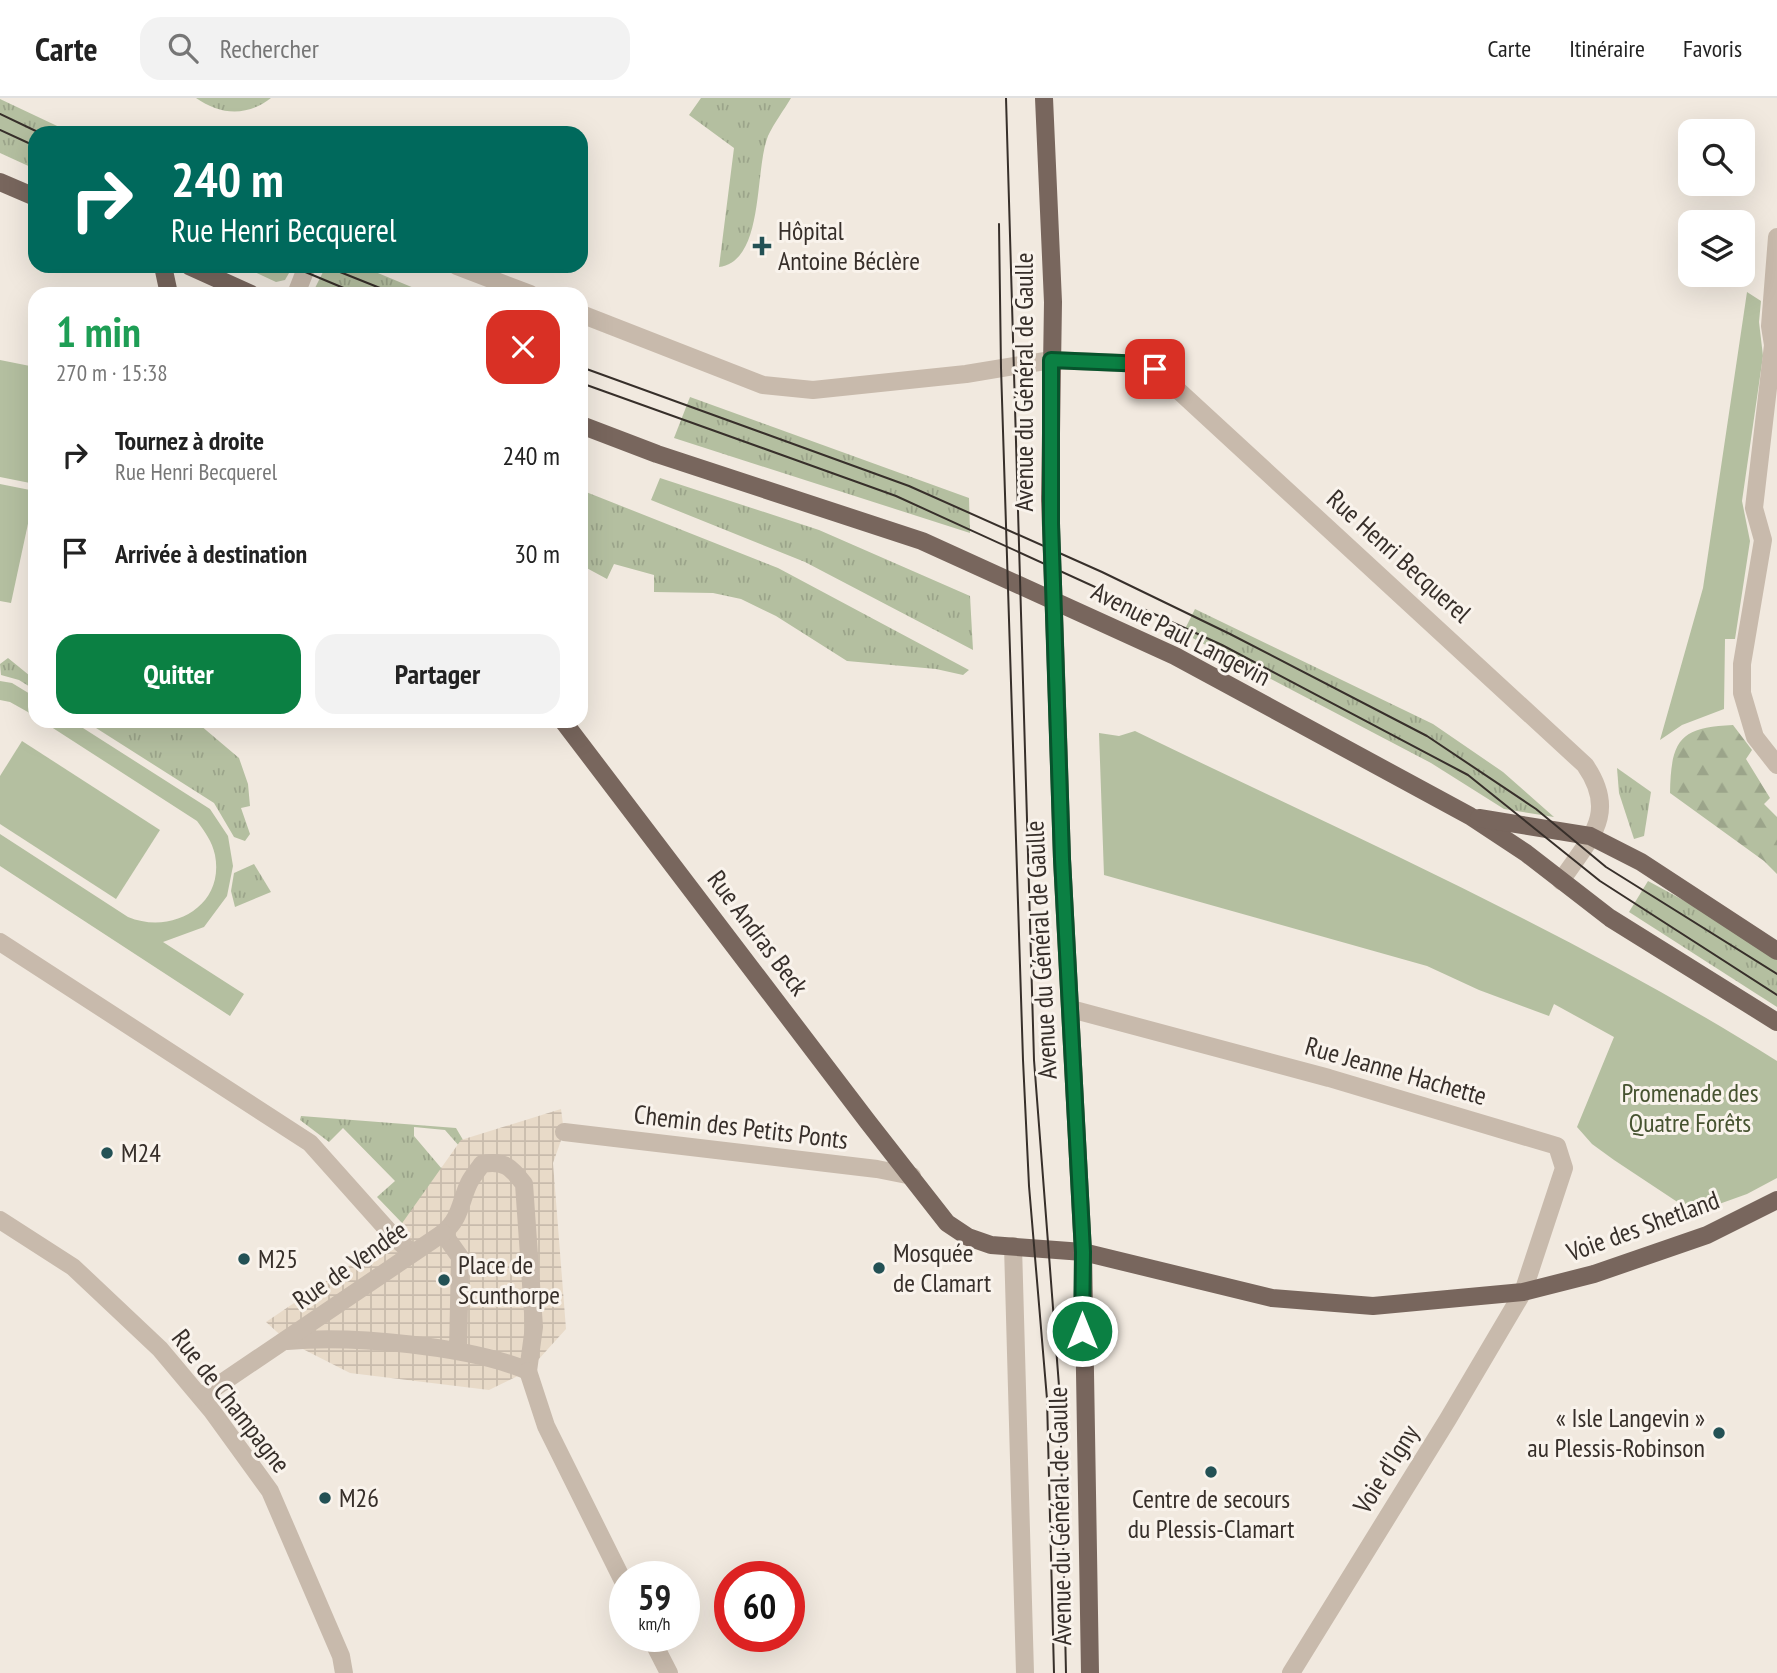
<!DOCTYPE html>
<html lang="fr">
<meta charset="utf-8">
<style>
body{margin:0;font-family:"PT Sans Narrow",sans-serif;background:#f2f2f2;color:#222;height:100vh;display:flex;flex-direction:column;font-size:26px;white-space:nowrap}
*{box-sizing:border-box;margin:0}
p{font-size:23px;color:#767676}
.icon{flex:none;width:38px;height:38px;fill:none;stroke:currentColor;stroke-width:2;stroke-linecap:round;stroke-linejoin:round}
.map{position:relative;flex:1;overflow:hidden}
.details{position:absolute;left:28px;top:189px;width:560px;height:441px;display:flex;flex-direction:column;background:#fff;border-radius:21px;box-shadow:0 7px 28px #0002}
.details>*{flex:none}
.hud{position:absolute;left:28px;top:28px;width:560px;height:147px;border-radius:21px;box-shadow:0 7px 28px #0002;background:#00695c;color:#fff;overflow:hidden}
.controls{position:absolute;left:1678px;top:21px;display:grid;gap:14px}
.controls a{display:grid;place-items:center;width:77px;height:77px;border-radius:14px;background:#fff;box-shadow:0 7px 28px #0002;font-size:35px}
.speed{position:absolute;left:609px;top:1463px;display:flex;gap:14px;font-size:35px;font-weight:700;text-align:center}
.speed>*{display:grid;place-content:center;width:91px;height:91px;border-radius:50%;background:#fff;box-shadow:0 7px 28px #0002;line-height:1}
.speed small{font-size:18px;font-weight:400}
.speed .limit{border:10px solid #d22;background:#fff;color:#111}
.pin{position:absolute;display:grid;place-items:center;width:60px;height:60px;color:#fff;margin:-30px;border-radius:14px;box-shadow:0 4px 10px #0006}
.me{position:absolute;width:77px;margin:-38px;rotate:0deg;stroke-linejoin:round;filter:drop-shadow(0 0 5px #0008)}
.turn{display:flex;align-items:center;gap:24px;height:147px;padding:0 28px;font-size:32px}
.turn .icon{width:91px;height:91px;stroke-width:2.5}
.turn b{display:block;font-size:49px;line-height:60px}
.round{display:grid;place-items:center;flex:none;width:74px;height:74px;border-radius:21px;background:#f2f2f2}
.summary{display:flex;align-items:center;justify-content:space-between;height:119px;padding:0 28px}
h1{font-size:42px;font-weight:700;line-height:52px;color:#1e9e55}
.cta{display:flex;gap:14px;margin-top:auto;padding:14px 28px}
.cta a{flex:1;height:80px;border-radius:21px;background:#0b8043;color:#fff;font-size:28px;font-weight:700;line-height:80px;text-align:center}
.cta a+a{background:#f2f2f2;color:#222}
ul{padding:0;list-style:none}
li{display:flex;align-items:center;gap:21px;height:98px;padding:0 28px}
li div{flex:1}
li b{display:block;font-size:26px}
li em{font-style:normal}
header{display:flex;align-items:center;gap:42px;box-sizing:border-box;height:98px;padding:0 35px;background:#fff;border-bottom:2px solid #e0e0e0}
header strong{font-size:33px}
nav{display:flex;gap:38px;margin-inline-start:auto;font-size:24px}
.search{width:490px;height:63px;background:#f2f2f2;display:flex;align-items:center;gap:18px;box-sizing:border-box;padding:0 24px;border-radius:21px;color:#767676;font-size:26px}
.map>svg:first-child{display:block}
.grass{fill:url(#grass-tufts)}
.forest{fill:url(#forest-firs)}
.park{fill:#b4bfa0}
.plaza{fill:url(#plaza-grid)}
.lines{fill:none;stroke-linecap:round;stroke-linejoin:round}
.minor{stroke:#c8baac;stroke-width:18}
.primary{stroke:#78665d;stroke-width:18}
.tram{stroke:#372f2a;stroke-width:2}
.primary-bridge{stroke:#78665d;stroke-width:18}
.route-casing{stroke:#07532c;stroke-width:18}
.route{stroke:#0b8043;stroke-width:12}
.poi-dot{fill:#235155;stroke:#f9f3ec;stroke-width:2.5}
.labels{text-anchor:middle;stroke-width:6;stroke-linejoin:round;paint-order:stroke}
.poi-label{font-size:26px;fill:#372f2a;stroke:#f9f3ec;text-anchor:start}
.street-label{font-size:26px;fill:#372f2a;stroke:#f9f3ec}
.park-label{font-size:26px;fill:#465330;stroke:#f9f3ec}
</style>
<header>
<strong>Carte</strong>
<div class="search"><svg class="icon" aria-label="search" viewBox="0 0 24 24"><circle cx="10" cy="10" r="6"/><path d="M15 15l6 6"/></svg>Rechercher</div>
<nav><a>Carte</a><a>Itinéraire</a><a>Favoris</a></nav>
</header>
<div class="map">
<svg width="1777" height="1575" viewBox="0 0 1777 1575">
<defs>
<pattern id="grass-tufts" width="24" height="20" patternUnits="userSpaceOnUse" patternTransform="scale(1.75)"><rect width="24" height="20" fill="#b4bfa0"/><path d="M3 7l-1-3M5 7V3M7 7l1-3M15 17l-1-3M17 17v-4M19 17l1-3" fill="none" stroke="#9ba48a"/></pattern>
<pattern id="forest-firs" width="22" height="20" patternUnits="userSpaceOnUse" patternTransform="scale(1.75)"><rect width="22" height="20" fill="#b4bfa0"/><path d="M5 1l3.5 6h-7zM16 11l3.5 6h-7z" fill="#9ba48a"/></pattern>
<pattern id="plaza-grid" width="8" height="8" patternUnits="userSpaceOnUse" patternTransform="scale(1.75)"><rect width="8" height="8" fill="#e8dac8"/><path d="M0 4h8M4 0v8" fill="none" stroke="#c8bbac"/></pattern>
</defs>
<rect width="100%" height="100%" fill="#f1e9df"/>
<!-- grass -->
<g class="grass">
<path d="M 196,0 L 271,0 C 247,19 220,17 196,0 Z"/>
<path d="M 701,0 L 791,0 C 784,12 774,25 768,38 C 754,73 765,163 719,169 L 734,50 L 689,17 Z"/>
<polygon points="0,1 72,35 35,35 35,71 0,55"/>
<polygon points="242,168 293,168 285,182 276,184"/>
<polygon points="326,168 361,168 426,195 312,196"/>
<polygon points="690,299 969,400 970,435 674,340"/>
<polygon points="660,380 819,432 970,498 973,552 805,464 651,402"/>
<polygon points="581,392 778,470 969,572 963,577 936,571 847,563 776,518 741,501 713,495 654,494 654,477 614,466 607,481 581,467"/>
<polygon points="1195,511 1433,626 1503,674 1554,719 1504,711 1431,665 1183,535"/>
<polygon points="8,560 35,582 35,592 19,582 1,577 0,566"/>
<polygon points="85,623 137,623 160,628 189,625 200,627 239,660 248,686 250,708 241,710 250,736 245,743 234,739 214,705"/>
<polygon points="1617,670 1651,694 1644,738 1634,741 1619,695"/>
<polygon points="254,766 271,794 235,809 231,793 234,775"/>
<polygon points="1648,783 1696,809 1777,862 1777,909 1629,814"/>
<polygon points="301,1018 456,1030 466,1047 460,1049 445,1032 414,1029 414,1038 442,1071 404,1127 377,1099 395,1083 343,1030 329,1044 300,1022"/>
</g>
<!-- forest -->
<path class="forest" d="M 1733,627 L 1752,652 L 1746,661 L 1770,700 L 1764,706 L 1777,719 L 1777,776 L 1764,763 L 1670,695 C 1671,643 1679,629 1733,627 Z"/>
<!-- park -->
<g class="park">
<polygon points="1747,194 1761,203 1759,224 1763,258 1742,403 1750,443 1735,541 1725,541 1724,611 1682,627 1660,642 1703,490"/>
<polygon points="0,262 35,269 35,386 0,379"/>
<polygon points="0,386 35,393 11,505 0,503"/>
<polygon points="0,583 12,585 35,599 35,618 10,604 0,602"/>
<path d="M 42,623 L 72,623 L 210,711 L 228,738 L 233,768 L 227,798 L 204,829 L 163,844 L 244,896 L 230,918 L 0,768 L 0,736 L 128,819 C 171,837 225,809 215,757 C 212,743 205,734 197,723 Z"/>
<path d="M 1135,633 C 1351,738 1574,835 1777,963 L 1777,1080 L 1747,1096 L 1694,1115 L 1614,1062 L 1592,1046 L 1577,1029 L 1614,939 L 1554,906 L 1549,918 L 1479,892 L 1427,868 L 1104,777 L 1099,635 L 1119,638 Z"/>
<polygon points="22,643 160,732 116,801 0,726 0,678"/>
</g>
<!-- plaza -->
<polygon class="plaza" points="561,1011 564,1034 553,1065 566,1231 528,1273 489,1292 350,1275 287,1243 266,1224 393,1138 461,1042"/>
<g class="lines">
<!-- minor -->
<g class="minor">
<polyline points="1777,139 1770,228 1773,247 1754,410 1763,442 1742,566 1742,595 1755,639 1777,667"/>
<polyline points="457,168 530,196"/>
<polyline points="296,196 307,168"/>
<path d="M 581,216 L 763,287 L 813,292 L 966,276 L 1051,262 L 1145,266 L 1155,271 L 1585,667 C 1619,716 1589,741 1561,783"/>
<polyline points="0,844 310,1045 393,1138 412,1155"/>
<polyline points="1071,911 1329,980 1557,1048 1564,1070 1523,1194 1448,1321 1291,1575"/>
<polyline points="564,1034 877,1071 912,1078"/>
<polyline points="0,1122 73,1169 160,1251 212,1313 270,1393 341,1558 344,1575"/>
<polyline points="1013,1148 1025,1575"/>
<path d="M 287,1243 C 352,1237 470,1248 528,1273 L 534,1229 L 524,1086 C 511,1069 504,1062 482,1066 C 478,1072 472,1079 469,1085 C 460,1104 461,1120 443,1135 L 460,1159 L 458,1253"/>
<polyline points="528,1273 546,1328 625,1487"/>
<polyline points="201,1299 443,1135"/>
<polyline points="650,1538 669,1575"/>
</g>
<!-- primary -->
<g class="primary">
<polyline points="1044,0 1053,204 1050,401"/>
<polyline points="0,84 35,99"/>
<polyline points="163,168 169,196"/>
<polyline points="189,168 251,196"/>
<polyline points="581,327 657,356 922,443 1175,558 1470,718 1526,755 1610,820 1777,924"/>
<polyline points="1055,543 1062,761 1083,1154 1090,1575"/>
<polyline points="563,623 868,1024 947,1125 968,1139 991,1147 1083,1154 1272,1200 1373,1208 1523,1194 1594,1176 1707,1137 1777,1102"/>
<polyline points="1479,720 1590,738 1641,764 1777,853"/>
</g>
<!-- tram -->
<g class="tram">
<polyline points="1006,0 1034,962 1060,1301 1066,1575"/>
<polyline points="0,16 40,35"/>
<polyline points="0,32 35,48"/>
<polyline points="999,126 1001,270 1023,962 1029,1088 1047,1301 1054,1575"/>
<polyline points="291,168 358,196"/>
<polyline points="325,168 395,196"/>
<polyline points="581,269 909,388 1102,474 1230,536 1427,638 1536,711 1606,769 1777,876"/>
<polyline points="581,285 896,398 1222,547 1468,677 1600,783 1777,897"/>
</g>
<!-- primary-bridge -->
<polyline class="primary-bridge" points="1050,401 1055,543"/>
</g>
<g class="lines">
<defs>
<polyline id="route" points="1082,1233 1083,1154 1062,761 1051,425 1051,262 1145,266 1155,271"/>
</defs>
<!-- route casing -->
<use href="#route" class="route-casing"/>
<!-- route -->
<use href="#route" class="route"/>
</g>
<!-- markers -->
<g class="poi-dot">
<path d="M758.5 137.5h7v7h7v7h-7v7h-7v-7h-7v-7h7z"/>
<circle cx="107" cy="1055" r="7"/>
<circle cx="244" cy="1161" r="7"/>
<circle cx="879" cy="1170" r="7"/>
<circle cx="444" cy="1182" r="7"/>
<circle cx="1719" cy="1335" r="7"/>
<circle cx="1211" cy="1374" r="7"/>
<circle cx="325" cy="1400" r="7"/>
</g>
<g class="labels">
<!-- poi labels -->
<g class="poi-label">
<text x="778" y="142">Hôpital<tspan x="778" dy="30">Antoine Béclère</tspan></text>
<text x="121" y="1064">M24</text>
<text x="893" y="1164">Mosquée<tspan x="893" dy="30">de Clamart</tspan></text>
<text x="258" y="1170">M25</text>
<text x="458" y="1176">Place de<tspan x="458" dy="30">Scunthorpe</tspan></text>
<text x="1705" y="1329" text-anchor="end">« Isle Langevin »<tspan x="1705" dy="30">au Plessis-Robinson</tspan></text>
<text x="339" y="1409">M26</text>
<text x="1211" y="1410" text-anchor="middle">Centre de secours<tspan x="1211" dy="30">du Plessis-Clamart</tspan></text>
</g>
<!-- street labels -->
<g class="street-label">
<text transform="translate(1024 284) rotate(-90)" y="9">Avenue du Général de Gaulle</text>
<text transform="translate(1399 458) rotate(42)" y="9">Rue Henri Becquerel</text>
<text transform="translate(1181 536) rotate(27)" y="9">Avenue Paul Langevin</text>
<text transform="translate(758 835) rotate(53)" y="9">Rue Andras Beck</text>
<text transform="translate(1041 852) rotate(-93)" y="9">Avenue du Général de Gaulle</text>
<text transform="translate(1396 973) rotate(16)" y="9">Rue Jeanne Hachette</text>
<text transform="translate(741 1029) rotate(7)" y="9">Chemin des Petits Ponts</text>
<text transform="translate(1643 1128) rotate(-20)" y="9">Voie des Shetland</text>
<text transform="translate(350 1167) rotate(-35)" y="9">Rue de Vendée</text>
<text transform="translate(231 1303) rotate(52)" y="9">Rue de Champagne</text>
<text transform="translate(1386 1371) rotate(-58)" y="9">Voie d'Igny</text>
<text transform="translate(1060 1418) rotate(-91)" y="9">Avenue du Général de Gaulle</text>
</g>
<!-- park labels -->
<g class="park-label">
<text x="1690" y="1004">Promenade des<tspan x="1690" dy="30">Quatre Forêts</tspan></text>
</g>
</g>
</svg>
<div class="controls">
<a><svg class="icon" aria-label="search" viewBox="0 0 24 24"><circle cx="10" cy="10" r="6"/><path d="M15 15l6 6"/></svg></a>
<a><svg class="icon" aria-label="layers" viewBox="0 0 24 24"><path d="M12 4l9 5-9 5-9-5zM3 14l9 5 9-5"/></svg></a>
</div>
<div class="speed"><div>59<small>km/h</small></div><div class="limit">60</div></div>
<div class="pin" style="left:1155px;top:271px;background:#d93025"><svg class="icon" aria-label="arrive" viewBox="0 0 24 24"><path d="M6 21V4h12l-3 4 3 4H6"/></svg></div>
<svg class="me" style="left:1082px;top:1233px" viewBox="-20 -20 40 40"><circle r="17" fill="#0b8043" stroke="#fff" stroke-width="3"/><path d="M0-11L8 9 0 5-8 9z" fill="#fff"/></svg>
<div class="hud">
<div class="turn"><svg class="icon" aria-label="right" viewBox="0 0 24 24"><path d="M7 20v-9h11M14 6l5 5-5 5"/></svg><div><b>240 m</b>Rue Henri Becquerel</div></div>
</div>
<section class="details">
<div class="summary"><div><h1>1 min</h1><p>270 m · 15:38</p></div><a class="round" style="background:#d93025;color:#fff"><svg class="icon" aria-label="close" viewBox="0 0 24 24"><path d="M6 6l12 12M18 6L6 18"/></svg></a></div>
<ul>
<li><svg class="icon" aria-label="right" viewBox="0 0 24 24"><path d="M7 20v-9h11M14 6l5 5-5 5"/></svg><div><b>Tournez à droite</b><p>Rue Henri Becquerel</p></div><em>240 m</em></li>
<li><svg class="icon" aria-label="arrive" viewBox="0 0 24 24"><path d="M6 21V4h12l-3 4 3 4H6"/></svg><div><b>Arrivée à destination</b></div><em>30 m</em></li>
</ul>
<div class="cta"><a>Quitter</a><a>Partager</a></div>
</section>
</div>
